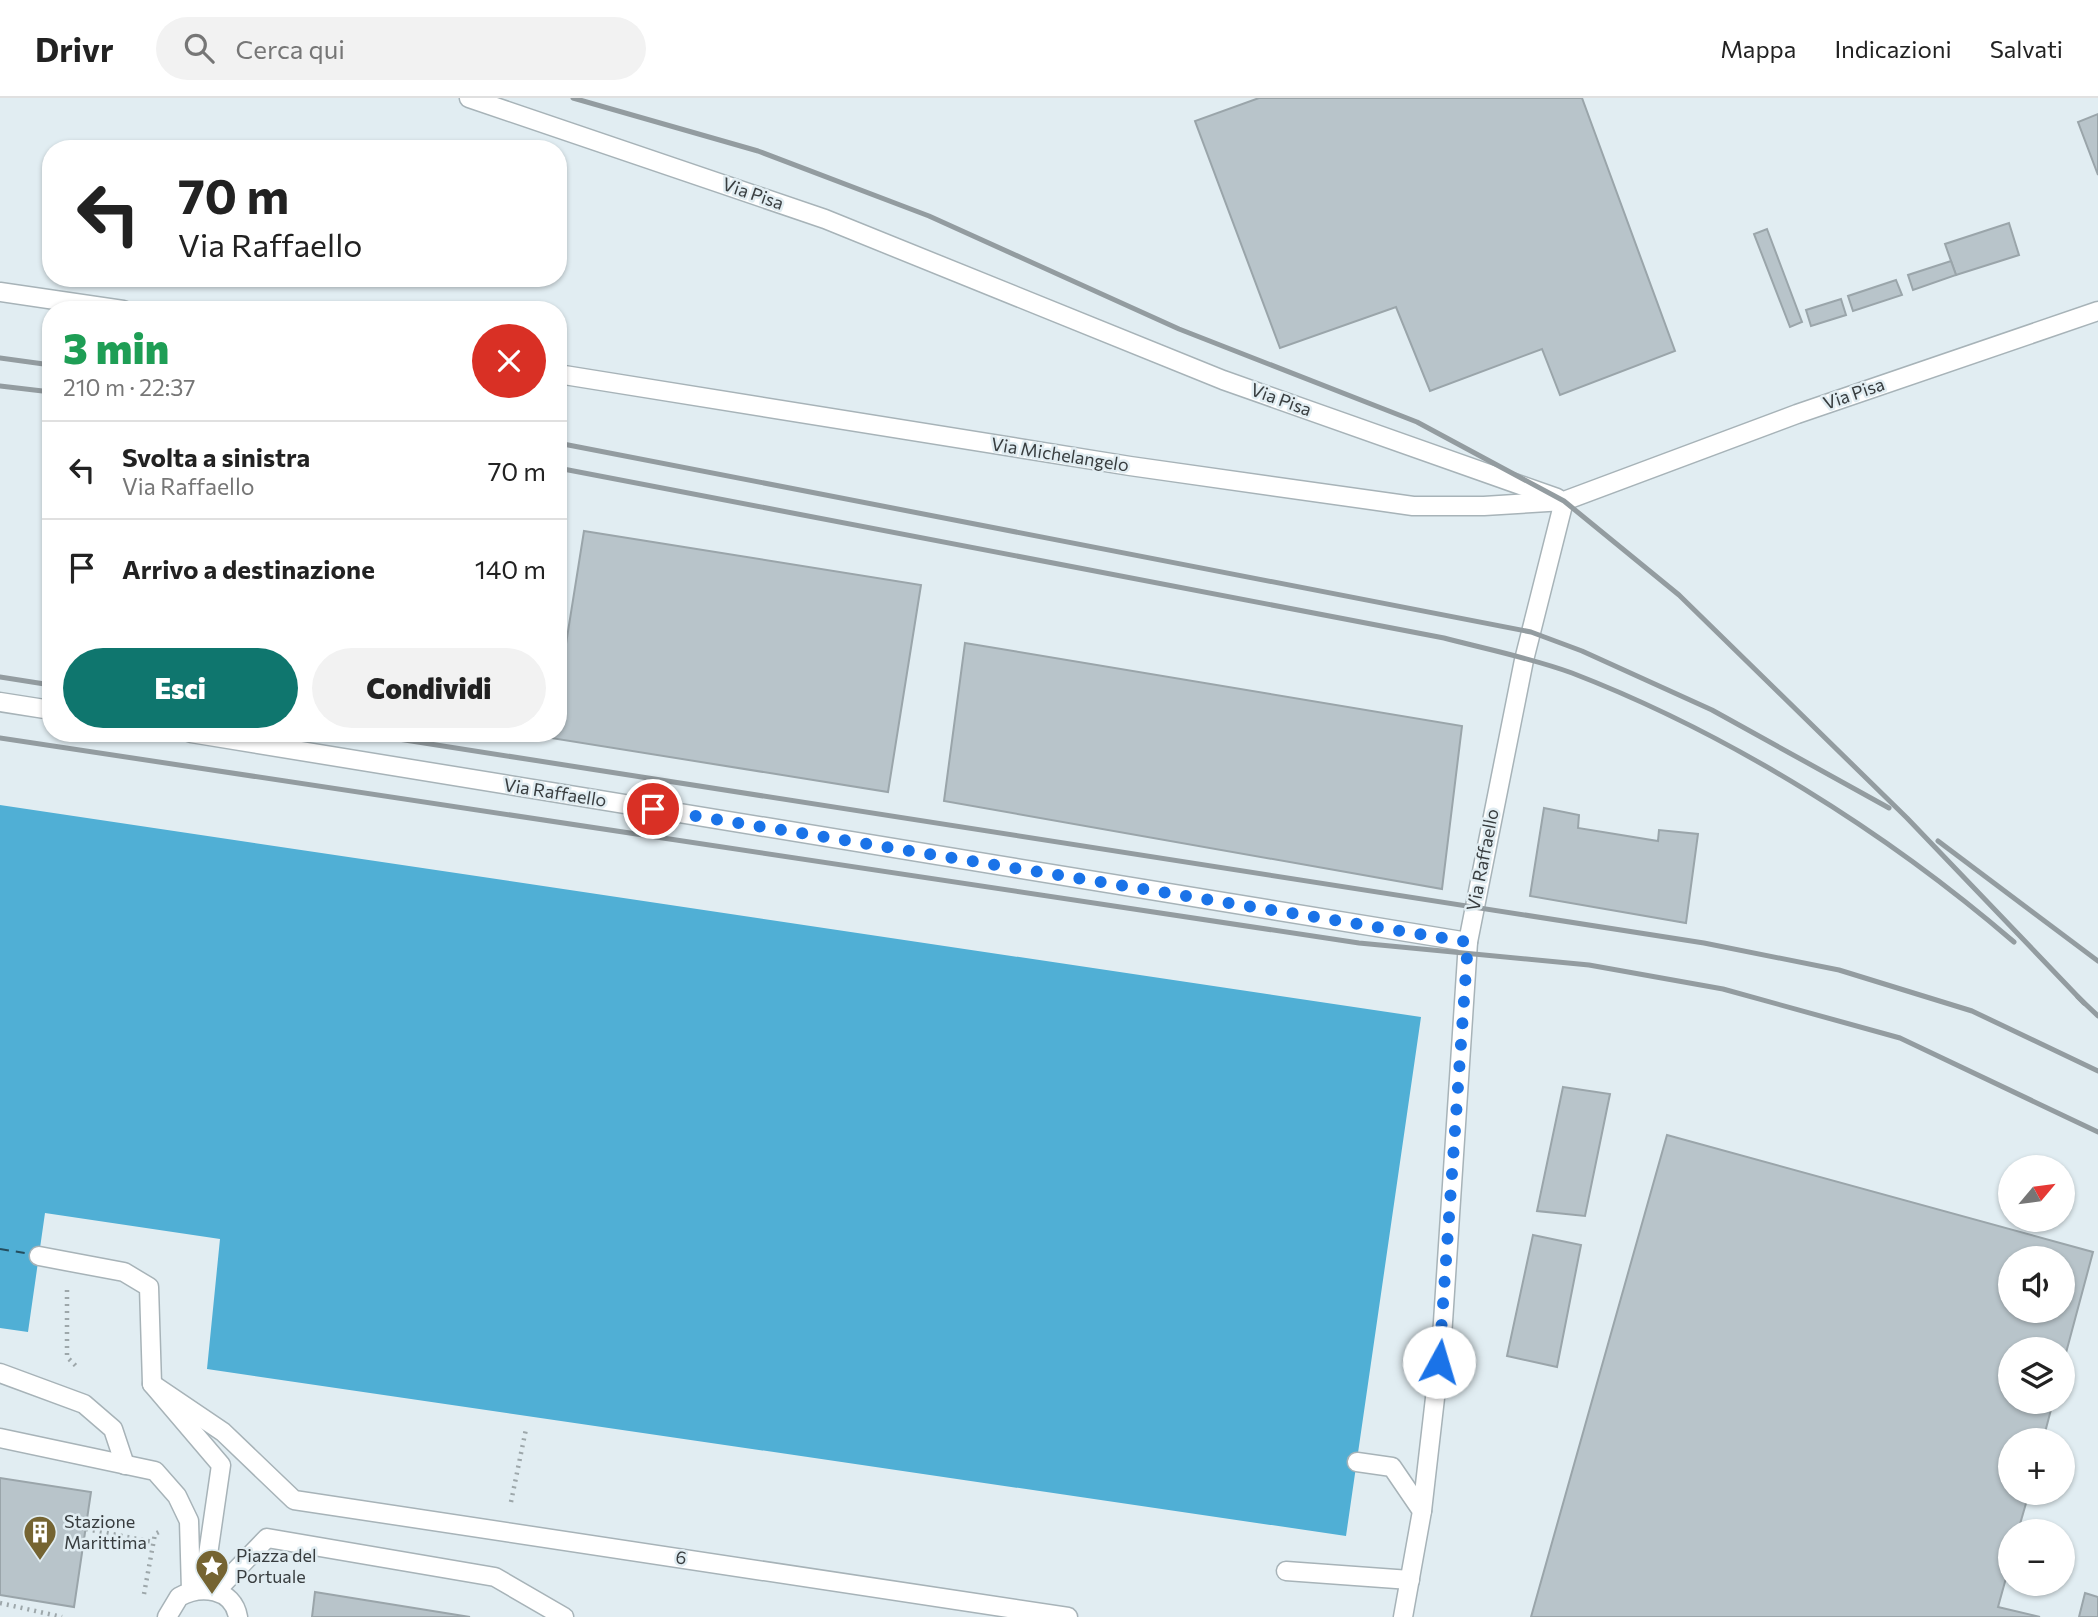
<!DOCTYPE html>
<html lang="it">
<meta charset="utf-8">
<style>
body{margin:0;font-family:Commissioner,sans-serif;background:#f2f2f2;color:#222;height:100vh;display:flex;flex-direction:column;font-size:26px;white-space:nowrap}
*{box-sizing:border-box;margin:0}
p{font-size:23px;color:#767676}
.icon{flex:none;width:38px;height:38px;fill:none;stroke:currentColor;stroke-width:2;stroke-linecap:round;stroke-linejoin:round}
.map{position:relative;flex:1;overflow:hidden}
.side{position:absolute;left:42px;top:203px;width:525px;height:441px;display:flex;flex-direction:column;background:#fff;border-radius:28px;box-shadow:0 2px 5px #0004}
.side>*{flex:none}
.top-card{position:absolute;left:42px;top:42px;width:525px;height:147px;border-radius:28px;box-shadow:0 2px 5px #0004;background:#fff;color:#222;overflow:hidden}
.needle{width:46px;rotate:61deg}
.buttons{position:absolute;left:1998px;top:1057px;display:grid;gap:14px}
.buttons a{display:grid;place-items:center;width:77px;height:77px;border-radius:50%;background:#fff;box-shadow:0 2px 5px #0004;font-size:35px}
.pin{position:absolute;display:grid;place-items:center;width:60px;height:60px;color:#fff;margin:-30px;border:4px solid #fff;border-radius:50%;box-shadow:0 2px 7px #0007}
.me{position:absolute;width:77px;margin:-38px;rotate:6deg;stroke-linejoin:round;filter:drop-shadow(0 0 5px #0008)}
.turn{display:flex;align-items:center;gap:24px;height:147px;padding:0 21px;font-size:32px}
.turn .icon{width:91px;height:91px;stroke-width:2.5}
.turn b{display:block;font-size:49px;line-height:60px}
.round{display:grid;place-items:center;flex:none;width:74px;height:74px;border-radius:37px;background:#f2f2f2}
.head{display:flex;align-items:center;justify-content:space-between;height:119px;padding:0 21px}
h1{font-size:42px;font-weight:800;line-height:52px;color:#1e9e55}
.cta{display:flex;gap:14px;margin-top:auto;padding:14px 21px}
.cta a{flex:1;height:80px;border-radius:42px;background:#0f766e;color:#fff;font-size:28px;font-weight:800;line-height:80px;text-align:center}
.cta a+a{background:#f2f2f2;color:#222}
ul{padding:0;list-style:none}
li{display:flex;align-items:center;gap:21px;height:98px;padding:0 21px;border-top:2px solid #e0e0e0}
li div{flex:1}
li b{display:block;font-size:26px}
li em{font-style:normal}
header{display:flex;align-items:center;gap:42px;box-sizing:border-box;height:98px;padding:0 35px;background:#fff;border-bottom:2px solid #e0e0e0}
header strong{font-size:33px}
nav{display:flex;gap:38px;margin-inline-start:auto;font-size:24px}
.search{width:490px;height:63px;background:#f2f2f2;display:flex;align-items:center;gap:18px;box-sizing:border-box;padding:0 24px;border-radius:38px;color:#767676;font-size:26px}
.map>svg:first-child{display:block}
.water{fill:#50afd5}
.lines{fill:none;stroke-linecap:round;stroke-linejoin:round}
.ferry{stroke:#244d5e;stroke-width:2;stroke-dasharray:9 7;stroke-linecap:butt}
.building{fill:#b8c4ca;stroke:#9aa5aa;stroke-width:2;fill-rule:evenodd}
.service-casing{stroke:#a7b3b8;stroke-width:21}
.path{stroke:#9da7aa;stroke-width:4.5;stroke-dasharray:2 5;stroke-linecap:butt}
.service{stroke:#fff;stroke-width:18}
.rail{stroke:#939ca0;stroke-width:5}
.route{stroke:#1a73e8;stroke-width:12;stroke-dasharray:0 21.6}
.labels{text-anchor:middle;stroke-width:5;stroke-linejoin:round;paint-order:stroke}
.street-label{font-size:18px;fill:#383d3f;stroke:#e1edf2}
.poi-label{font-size:18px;fill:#383d3f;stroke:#e1edf2;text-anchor:start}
</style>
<header>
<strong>Drivr</strong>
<div class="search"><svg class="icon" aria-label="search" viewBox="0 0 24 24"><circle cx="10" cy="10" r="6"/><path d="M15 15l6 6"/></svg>Cerca qui</div>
<nav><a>Mappa</a><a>Indicazioni</a><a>Salvati</a></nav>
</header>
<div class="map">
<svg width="2098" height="1519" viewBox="0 0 2098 1519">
<rect width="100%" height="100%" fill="#e1edf2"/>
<!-- water -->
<polygon class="water" points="0,707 1421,919 1346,1438 207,1271 220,1141 45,1115 28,1234 0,1230"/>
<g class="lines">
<!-- ferry -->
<polyline class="ferry" points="0,1151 31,1156"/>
</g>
<!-- building -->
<g class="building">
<polygon points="1259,0 1582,0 1675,253 1560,297 1542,251 1430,293 1396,209 1280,250 1195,23"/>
<polygon points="2098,16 2098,77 2078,24"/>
<polygon points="2009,125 2019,157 1956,177 1945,146"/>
<polygon points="1767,131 1802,224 1790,229 1754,136"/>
<polygon points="1951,163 1956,177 1913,192 1908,177"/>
<polygon points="1896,182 1902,197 1853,213 1848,198"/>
<polygon points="1841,201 1846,217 1811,228 1806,212"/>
<polygon points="584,433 921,487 888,694 551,640 552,635 558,635 558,596"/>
<polygon points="965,545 1462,628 1442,791 944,703"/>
<polygon points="1544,710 1579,717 1578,730 1658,743 1659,732 1698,736 1686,825 1530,798"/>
<polygon points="1563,989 1610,996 1585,1118 1537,1113"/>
<path d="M 1667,1037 L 2093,1154 L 2063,1266 L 2063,1251 L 2011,1251 L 2011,1304 L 2053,1304 L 2043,1342 L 2011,1342 L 2011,1395 L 2029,1395 L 2018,1433 L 2011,1433 L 2011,1462 L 1998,1509 L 2040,1519 L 1531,1519 ZM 2011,1160 L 2063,1160 L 2063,1213 L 2011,1213 Z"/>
<polygon points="1533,1137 1581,1147 1557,1269 1507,1258"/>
<polygon points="0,1380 91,1394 74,1509 0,1497"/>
<polygon points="315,1494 470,1519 312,1519"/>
<polygon points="2085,1495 2098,1499 2098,1519 2079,1519"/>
</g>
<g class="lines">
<defs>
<g id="service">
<polyline points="469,0 825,121 1223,282 1557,400"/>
<polyline points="0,194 123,212"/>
<polyline points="558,276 1130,368 1413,408 1484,408 1564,403 1797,316 2098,213"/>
<polyline points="0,604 51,612"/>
<polyline points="191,635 1468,844 1524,562 1564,403"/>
<polyline points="39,1158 124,1174 149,1189 152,1286 221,1367 203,1491"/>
<polyline points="0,1275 84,1306 113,1331 125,1367"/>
<polyline points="152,1286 223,1334 294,1402 1068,1519"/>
<polyline points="0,1340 155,1373 177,1398 189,1423 191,1492"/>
<polyline points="1357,1364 1392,1369 1422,1413 1403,1519"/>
<polyline points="1422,1413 1442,1239 1468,844"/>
<polyline points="1286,1473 1410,1482"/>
<polyline points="216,1493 267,1440 495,1479 564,1519"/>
<path d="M 167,1519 L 179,1499 C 201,1487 233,1490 238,1519"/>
</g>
</defs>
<!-- service casing -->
<use href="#service" class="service-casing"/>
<!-- path -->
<g class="path">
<polyline points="67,1192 67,1259 78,1270"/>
<polyline points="511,1404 526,1331"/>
<polyline points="86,1431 153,1444"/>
<polyline points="144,1496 155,1436 161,1433"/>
<polyline points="0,1505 62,1519"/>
</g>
<!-- service -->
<use href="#service" class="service"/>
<!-- rail -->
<g class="rail">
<polyline points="573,0 758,53 929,118 1179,231 1417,324 1564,403 1679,497 1907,720 2084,905"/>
<polyline points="0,260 51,267"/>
<polyline points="0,288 51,294"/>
<polyline points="558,345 1531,534 1582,553 1712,612 1889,710"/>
<path d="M 558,370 L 1444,540 C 1486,551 1531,560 1572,575 C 1730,636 1886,734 2014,844"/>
<polyline points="0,579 51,587"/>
<polyline points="360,635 1704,845 1839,872 1972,913 2098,973"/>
<polyline points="0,640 1359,845 1589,867 1723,891 1900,940 2098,1034"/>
<polyline points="1938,743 2098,863"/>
<polyline points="2078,899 2098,918"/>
</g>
</g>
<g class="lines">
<!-- route -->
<polyline class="route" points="653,711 1468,844 1439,1264"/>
</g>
<!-- icons -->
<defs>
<symbol id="building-pin" viewBox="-11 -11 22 30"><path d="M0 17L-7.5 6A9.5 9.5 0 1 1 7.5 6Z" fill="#756432" stroke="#e1edf2"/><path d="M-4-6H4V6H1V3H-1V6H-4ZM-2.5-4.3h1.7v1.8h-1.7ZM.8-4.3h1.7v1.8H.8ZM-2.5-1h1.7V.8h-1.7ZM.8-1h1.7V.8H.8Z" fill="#fff"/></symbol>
<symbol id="sight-pin" viewBox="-11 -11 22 30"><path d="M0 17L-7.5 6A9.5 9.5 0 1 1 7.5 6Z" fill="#756432" stroke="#e1edf2"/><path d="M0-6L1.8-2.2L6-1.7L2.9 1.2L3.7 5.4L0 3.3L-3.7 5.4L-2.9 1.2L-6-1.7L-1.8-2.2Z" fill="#fff"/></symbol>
</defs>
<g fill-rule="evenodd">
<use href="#building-pin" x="21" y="1415" width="38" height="52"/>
<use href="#sight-pin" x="193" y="1449" width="38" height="52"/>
</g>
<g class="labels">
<!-- street labels -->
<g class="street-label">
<text transform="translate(753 96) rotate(19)" y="6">Via Pisa</text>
<text transform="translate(1854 296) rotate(-19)" y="6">Via Pisa</text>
<text transform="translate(1281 302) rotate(20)" y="6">Via Pisa</text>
<text transform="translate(1060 357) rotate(9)" y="6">Via Michelangelo</text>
<text transform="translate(555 695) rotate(9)" y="6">Via Raffaello</text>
<text transform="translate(1483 762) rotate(-79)" y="6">Via Raffaello</text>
<text transform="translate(681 1460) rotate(9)" y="6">6</text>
</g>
<!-- poi labels -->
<g class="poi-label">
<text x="64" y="1430">Stazione<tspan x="64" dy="21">Marittima</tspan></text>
<text x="236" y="1464">Piazza del<tspan x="236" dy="21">Portuale</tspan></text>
</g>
</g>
</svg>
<div class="buttons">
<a><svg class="needle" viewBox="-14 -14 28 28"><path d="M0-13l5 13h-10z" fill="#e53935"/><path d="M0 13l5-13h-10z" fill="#767676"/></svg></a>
<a><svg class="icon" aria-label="sound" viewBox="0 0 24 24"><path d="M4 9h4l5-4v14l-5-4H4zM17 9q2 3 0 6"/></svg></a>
<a><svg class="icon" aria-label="layers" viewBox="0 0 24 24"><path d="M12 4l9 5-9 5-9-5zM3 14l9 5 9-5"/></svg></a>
<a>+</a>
<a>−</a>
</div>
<div class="pin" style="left:653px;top:711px;background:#d93025"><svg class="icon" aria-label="arrive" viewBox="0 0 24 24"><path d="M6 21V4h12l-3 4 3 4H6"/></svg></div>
<svg class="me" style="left:1439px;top:1264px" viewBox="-20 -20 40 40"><circle r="19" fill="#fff"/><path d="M0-13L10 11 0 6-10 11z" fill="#1a73e8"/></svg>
<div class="top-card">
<div class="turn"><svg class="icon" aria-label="left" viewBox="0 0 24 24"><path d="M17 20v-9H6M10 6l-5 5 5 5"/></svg><div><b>70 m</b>Via Raffaello</div></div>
</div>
<section class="side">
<div class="head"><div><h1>3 min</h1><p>210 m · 22:37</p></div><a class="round" style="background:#d93025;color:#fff"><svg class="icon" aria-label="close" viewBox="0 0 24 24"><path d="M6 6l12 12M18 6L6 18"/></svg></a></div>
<ul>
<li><svg class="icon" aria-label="left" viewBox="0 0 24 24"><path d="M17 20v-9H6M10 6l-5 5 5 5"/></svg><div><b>Svolta a sinistra</b><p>Via Raffaello</p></div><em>70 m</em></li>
<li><svg class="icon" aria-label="arrive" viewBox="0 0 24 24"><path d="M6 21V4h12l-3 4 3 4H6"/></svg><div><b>Arrivo a destinazione</b></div><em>140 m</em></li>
</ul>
<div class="cta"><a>Esci</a><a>Condividi</a></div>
</section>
</div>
